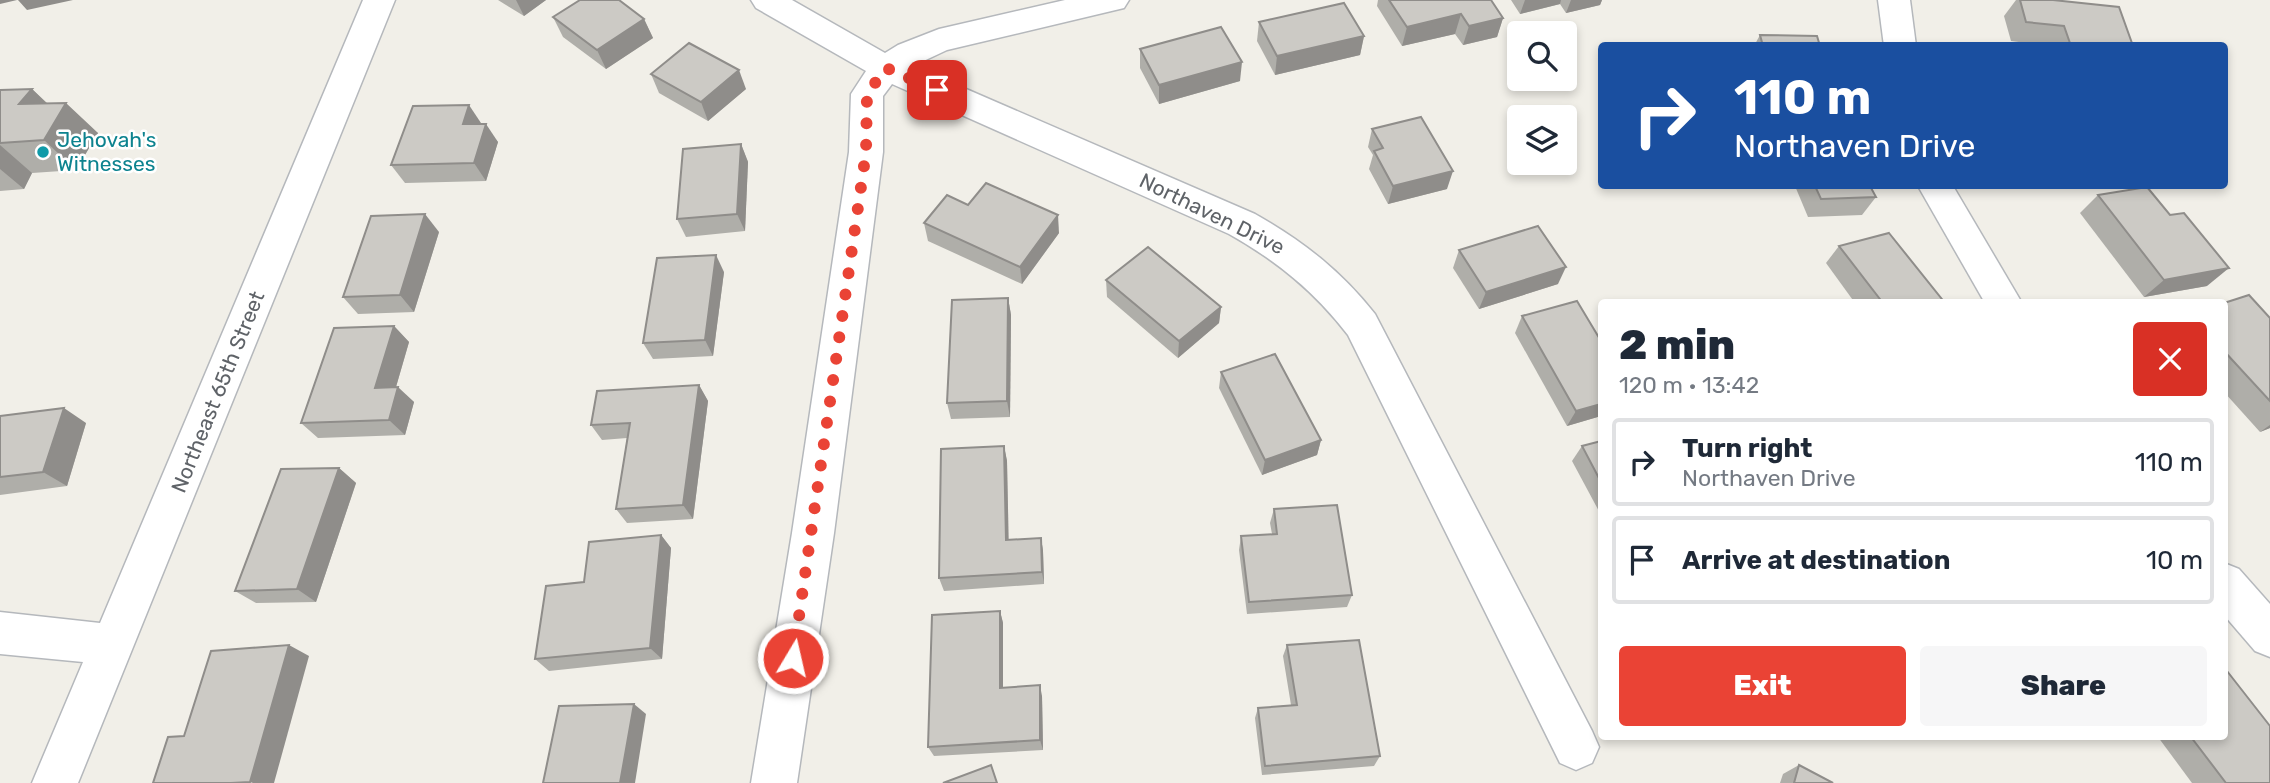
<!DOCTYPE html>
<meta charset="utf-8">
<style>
body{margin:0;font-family:Rubik,sans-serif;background:#f6f6f7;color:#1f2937;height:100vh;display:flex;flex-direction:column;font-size:26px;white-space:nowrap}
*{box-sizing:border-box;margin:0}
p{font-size:23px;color:#747a83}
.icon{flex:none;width:38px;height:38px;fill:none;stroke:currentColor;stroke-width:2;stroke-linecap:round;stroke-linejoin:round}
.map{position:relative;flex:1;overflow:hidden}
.sheet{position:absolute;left:1598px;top:299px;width:630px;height:441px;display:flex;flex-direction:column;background:#fff;border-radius:7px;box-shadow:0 4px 10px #0003}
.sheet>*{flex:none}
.hud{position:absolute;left:1598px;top:42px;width:630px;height:147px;border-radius:7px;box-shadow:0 4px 10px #0003;background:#1a4fa0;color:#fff;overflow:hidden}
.controls{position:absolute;left:1507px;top:21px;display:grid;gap:14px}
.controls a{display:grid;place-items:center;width:70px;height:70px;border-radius:7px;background:#fff;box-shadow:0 4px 10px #0003;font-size:35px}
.pin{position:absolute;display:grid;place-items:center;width:60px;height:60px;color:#fff;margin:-30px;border-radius:14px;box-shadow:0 4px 10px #0006}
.me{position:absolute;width:77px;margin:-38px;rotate:9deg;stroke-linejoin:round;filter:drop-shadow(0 0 5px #0008)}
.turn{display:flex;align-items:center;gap:24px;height:147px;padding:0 21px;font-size:32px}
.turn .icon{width:91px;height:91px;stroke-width:2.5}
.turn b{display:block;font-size:49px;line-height:60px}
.round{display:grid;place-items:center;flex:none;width:74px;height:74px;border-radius:7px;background:#f6f6f7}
.overview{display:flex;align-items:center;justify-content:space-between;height:119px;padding:0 21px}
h1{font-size:42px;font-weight:800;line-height:52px}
.action{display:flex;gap:14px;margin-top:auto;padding:14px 21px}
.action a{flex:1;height:80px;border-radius:7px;background:#ea4335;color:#fff;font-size:28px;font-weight:800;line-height:80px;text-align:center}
.action a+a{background:#f6f6f7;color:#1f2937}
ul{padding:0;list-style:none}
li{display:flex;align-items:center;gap:21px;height:88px;margin:0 14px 10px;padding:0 7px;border:4px solid #e0e1e3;border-radius:7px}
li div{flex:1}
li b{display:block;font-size:26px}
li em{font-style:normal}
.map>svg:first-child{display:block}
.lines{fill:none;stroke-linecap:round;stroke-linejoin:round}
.minor-casing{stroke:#b5b8bc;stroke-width:3}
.minor{fill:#fff;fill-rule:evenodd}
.wall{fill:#afaea9}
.shaded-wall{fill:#8f8d8a}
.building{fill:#cccac5;stroke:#8f8d8a;stroke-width:2}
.route{stroke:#ea4335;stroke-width:12;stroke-dasharray:0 21.6}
.culture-dot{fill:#0f9aa8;stroke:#fff;stroke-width:2.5}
.labels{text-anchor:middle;stroke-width:5;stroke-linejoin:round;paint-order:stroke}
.culture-label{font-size:21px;fill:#0d838f;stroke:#fff;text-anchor:start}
.street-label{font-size:21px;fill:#5f6368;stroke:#fff}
</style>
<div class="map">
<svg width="2270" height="783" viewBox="0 0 2270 783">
<rect width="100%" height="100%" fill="#f1efe8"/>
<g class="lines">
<defs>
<g id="minor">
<polygon points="363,0 395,0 78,783 32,783 83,662 0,654 0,612 100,623"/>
<path d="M 751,0 L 792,0 L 885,53 L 898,45 L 939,29 L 1065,0 L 1129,0 L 1124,8 L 947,50 L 913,66 L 1255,214 C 1303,241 1341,271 1375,314 L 1592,731 L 1599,747 L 1592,763 L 1576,770 L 1560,763 L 1348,335 C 1315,292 1277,261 1229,234 L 892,84 L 883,96 L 883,152 L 834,533 L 797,783 L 751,783 L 792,533 L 849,152 L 851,94 L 866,71 L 756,8 Z"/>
<polygon points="1878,0 1910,0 1916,46 1884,46"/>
<polygon points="1918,186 1953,186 2022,303 1985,303"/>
<polygon points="2224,563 2239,569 2270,604 2270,657 2255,651 2224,615"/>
</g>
</defs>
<!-- minor casing -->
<use href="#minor" class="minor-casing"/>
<!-- minor -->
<use href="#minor" class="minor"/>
</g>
<!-- wall -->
<g class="wall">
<polygon points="498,0 546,0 524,16"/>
<polygon points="1378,0 1491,0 1503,18 1497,37 1463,45 1455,34 1402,46 1377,6"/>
<polygon points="1511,0 1602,0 1600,5 1566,13 1560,4 1520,14"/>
<polygon points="2016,0 2053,0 2133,46 2048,46 2011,41 2004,16"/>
<polygon points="553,17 644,19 653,38 606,69 563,37"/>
<polygon points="1259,22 1364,36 1360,55 1275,75 1257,41"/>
<polygon points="1760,35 1820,46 1754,46"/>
<polygon points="1140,49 1240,81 1159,104 1140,68"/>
<polygon points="651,74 746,89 708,121 659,93"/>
<polygon points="32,89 47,103 98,133 76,170 32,173 24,189 0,191 0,90"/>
<polygon points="481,124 498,142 486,181 405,183 391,165"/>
<polygon points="1372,129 1447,189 1388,204 1369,169 1373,155 1368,147"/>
<polygon points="741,144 748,162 745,231 686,237 677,219"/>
<polygon points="1795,186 1870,186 1876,197 1862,215 1808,217"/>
<polygon points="2098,195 2207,286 2144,297 2080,213"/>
<polygon points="968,205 1059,233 1022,284 928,241 924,223"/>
<polygon points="439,232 414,312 358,314 343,297"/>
<polygon points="1839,246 1945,303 1855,303 1826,263"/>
<polygon points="1459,250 1558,284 1479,309 1453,268"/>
<polygon points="724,272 713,356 653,359 643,343"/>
<polygon points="1106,280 1221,307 1219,323 1178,358 1107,297"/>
<polygon points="1008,298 1011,315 1010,417 951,419 947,403"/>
<polygon points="2224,303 2270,318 2270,428 2260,432 2224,392"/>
<polygon points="1522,316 1601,416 1567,426 1515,333"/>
<polygon points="394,326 409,342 396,387 414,402 405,435 318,438 301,423"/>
<polygon points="1221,372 1321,440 1317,455 1262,475 1219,388"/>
<polygon points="699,385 708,401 693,519 627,523 616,509 627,438 602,440 591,425"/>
<polygon points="0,416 86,423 67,486 0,495"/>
<polygon points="1601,441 1601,515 1572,461 1582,446"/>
<polygon points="1004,446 1007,461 1008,540 1041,538 1043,551 1044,584 944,591 939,578"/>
<polygon points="339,468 356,483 316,602 256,603 235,591"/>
<polygon points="1274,509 1352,595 1347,607 1247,614 1239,550 1241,536 1272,534 1270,523"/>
<polygon points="661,535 671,548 662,659 549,671 535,659 584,582"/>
<polygon points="1000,611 1003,623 1003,687 1042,696 1043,750 934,756 928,747"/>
<polygon points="1287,645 1380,756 1374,766 1262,775 1255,718 1258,708 1291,705 1283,656"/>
<polygon points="2158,737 2224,737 2270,783 2192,783"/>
<polygon points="1799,765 1833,783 1780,783 1783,774"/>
</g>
<!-- shaded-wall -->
<g class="shaded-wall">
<polygon points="0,0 17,0 0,4"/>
<polygon points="18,0 73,0 27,10"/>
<polygon points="516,0 546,0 524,16"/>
<polygon points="1525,0 1561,0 1560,4 1520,14"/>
<polygon points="1571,0 1602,0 1600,5 1566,13"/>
<polygon points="1461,14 1455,34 1402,46 1407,27"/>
<polygon points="1503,18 1497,37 1463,45 1469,26"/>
<polygon points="644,19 653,38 606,69 597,50"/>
<polygon points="1364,36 1360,55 1275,75 1277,56"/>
<polygon points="1242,62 1240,81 1159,104 1159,85"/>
<polygon points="739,70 746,89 708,121 701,102"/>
<polygon points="32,89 59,115 66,103 98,133 76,170 44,140 19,104"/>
<polygon points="469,105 481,123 463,124"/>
<polygon points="486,124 498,142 486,181 474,163"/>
<polygon points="741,144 748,162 745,231 737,214"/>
<polygon points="0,145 32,173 24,189 0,169"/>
<polygon points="1453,171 1447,189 1388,204 1393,186"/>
<polygon points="425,214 439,232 414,312 400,295"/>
<polygon points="1058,215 1059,233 1022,284 1020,267"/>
<polygon points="716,255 724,272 713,356 705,340"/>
<polygon points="1566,267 1558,284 1479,309 1486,292"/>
<polygon points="2229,268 2207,286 2144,297 2164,280"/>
<polygon points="1008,298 1011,315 1010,417 1007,401"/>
<polygon points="1221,307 1219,323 1178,358 1179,341"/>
<polygon points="394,326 409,342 391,404 375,388"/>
<polygon points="699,385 708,401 693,519 683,505"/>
<polygon points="398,387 414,402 405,435 389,420"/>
<polygon points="1601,404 1601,416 1567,426 1576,411"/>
<polygon points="64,408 86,423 67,486 43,472"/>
<polygon points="2270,425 2270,428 2260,432"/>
<polygon points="1321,440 1317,455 1262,475 1265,460"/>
<polygon points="1004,446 1007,461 1009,554 1006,540"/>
<polygon points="339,468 356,483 316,602 297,589"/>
<polygon points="661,535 671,548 662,659 650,648"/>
<polygon points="1041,538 1043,551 1044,584 1042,572"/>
<polygon points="1000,611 1003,623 1003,698 1000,688"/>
<polygon points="289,645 309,656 274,783 253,783 250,782"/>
<polygon points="1040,685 1042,696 1043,750 1040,740"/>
<polygon points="634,704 646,714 635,783 620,783"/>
</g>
<!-- building -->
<g class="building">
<polygon points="580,0 619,0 644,19 597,50 553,17"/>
<polygon points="1389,0 1491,0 1503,18 1469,26 1461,14 1407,27"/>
<polygon points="2020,0 2053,0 2119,7 2133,46 2071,46 2064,26 2026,22"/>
<polygon points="1344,3 1364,36 1277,56 1259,22"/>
<polygon points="1221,27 1242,62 1159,85 1140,49"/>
<polygon points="1760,35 1817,36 1820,46 1763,46"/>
<polygon points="689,43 739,70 701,102 651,74"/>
<polygon points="32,89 19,104 66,103 44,140 0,143 0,90"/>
<polygon points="469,105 463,124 486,124 474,163 391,165 413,106"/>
<polygon points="1421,117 1453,171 1393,186 1374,151 1383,148 1372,129"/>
<polygon points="741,144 737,214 677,219 683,149"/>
<polygon points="986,183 1058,215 1020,267 924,223 947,195 968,205"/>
<polygon points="1815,186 1870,186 1876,197 1821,199"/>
<polygon points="2147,187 2170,215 2184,213 2229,268 2164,280 2098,195"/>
<polygon points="425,214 400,295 343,297 371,216"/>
<polygon points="1538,226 1566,267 1486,292 1459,250"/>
<polygon points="1889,233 1945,303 1883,303 1839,246"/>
<polygon points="1148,247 1221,307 1179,341 1106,280"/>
<polygon points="716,255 705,340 643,343 657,258"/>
<polygon points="2249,295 2270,318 2270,401 2224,351 2224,303"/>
<polygon points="1008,298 1007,401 947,403 952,300"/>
<polygon points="1577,301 1601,341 1601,404 1576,411 1522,316"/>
<polygon points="394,326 375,388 398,387 389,420 301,423 334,328"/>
<polygon points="1275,354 1321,440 1265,460 1221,372"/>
<polygon points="699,385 683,505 616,509 630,423 591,425 597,391"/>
<polygon points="64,408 43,472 0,477 0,416"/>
<polygon points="1601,441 1601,482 1582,446"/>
<polygon points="1004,446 1006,540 1041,538 1042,572 939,578 941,449"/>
<polygon points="339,468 297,589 235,591 281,469"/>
<polygon points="1337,505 1352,595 1249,602 1241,536 1277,534 1274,509"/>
<polygon points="661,535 650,648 535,659 546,586 584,582 589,542"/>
<polygon points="1000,611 1000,688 1040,685 1040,740 928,747 932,615"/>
<polygon points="1359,640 1380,756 1265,766 1258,708 1297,705 1287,645"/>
<polygon points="289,645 250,782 231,783 153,783 168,737 184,736 211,651"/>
<polygon points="2227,671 2270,726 2270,783 2226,783 2191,737 2224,737 2224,672"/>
<polygon points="634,704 620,783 543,783 559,706"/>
<polygon points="991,765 997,783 943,783"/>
<polygon points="1799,765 1833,783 1794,783"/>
</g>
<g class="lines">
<!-- route -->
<polyline class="route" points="793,658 866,152 867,94 886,68 937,90"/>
</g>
<!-- markers -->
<circle class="culture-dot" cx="43" cy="152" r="7"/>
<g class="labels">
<!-- culture labels -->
<g class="culture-label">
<text x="57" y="147">Jehovah's<tspan x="57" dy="24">Witnesses</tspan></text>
</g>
<!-- street labels -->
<g class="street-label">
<text transform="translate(1212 214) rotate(26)" y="7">Northaven Drive</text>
<text transform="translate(218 392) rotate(-68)" y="7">Northeast 65th Street</text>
</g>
</g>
</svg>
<div class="controls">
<a><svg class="icon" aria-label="search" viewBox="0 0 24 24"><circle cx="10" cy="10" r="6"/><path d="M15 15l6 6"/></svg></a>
<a><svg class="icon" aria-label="layers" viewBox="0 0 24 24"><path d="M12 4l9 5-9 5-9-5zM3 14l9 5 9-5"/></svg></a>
</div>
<div class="pin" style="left:937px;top:90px;background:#d93025"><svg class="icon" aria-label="arrive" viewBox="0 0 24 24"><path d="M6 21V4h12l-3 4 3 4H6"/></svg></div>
<svg class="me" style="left:793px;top:658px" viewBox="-20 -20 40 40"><circle r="17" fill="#ea4335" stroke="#fff" stroke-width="3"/><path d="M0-11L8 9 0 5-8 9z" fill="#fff"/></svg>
<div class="hud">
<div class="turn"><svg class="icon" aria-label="right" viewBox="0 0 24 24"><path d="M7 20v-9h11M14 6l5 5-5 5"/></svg><div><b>110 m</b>Northaven Drive</div></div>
</div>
<section class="sheet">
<div class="overview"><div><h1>2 min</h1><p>120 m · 13:42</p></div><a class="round" style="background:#d93025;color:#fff"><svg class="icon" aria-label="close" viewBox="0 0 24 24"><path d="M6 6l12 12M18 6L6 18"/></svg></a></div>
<ul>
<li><svg class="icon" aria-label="right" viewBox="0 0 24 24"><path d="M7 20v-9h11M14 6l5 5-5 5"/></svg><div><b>Turn right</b><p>Northaven Drive</p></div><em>110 m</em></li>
<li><svg class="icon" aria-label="arrive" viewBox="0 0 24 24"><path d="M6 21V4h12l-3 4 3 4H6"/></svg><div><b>Arrive at destination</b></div><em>10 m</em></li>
</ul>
<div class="action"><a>Exit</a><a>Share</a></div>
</section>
</div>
